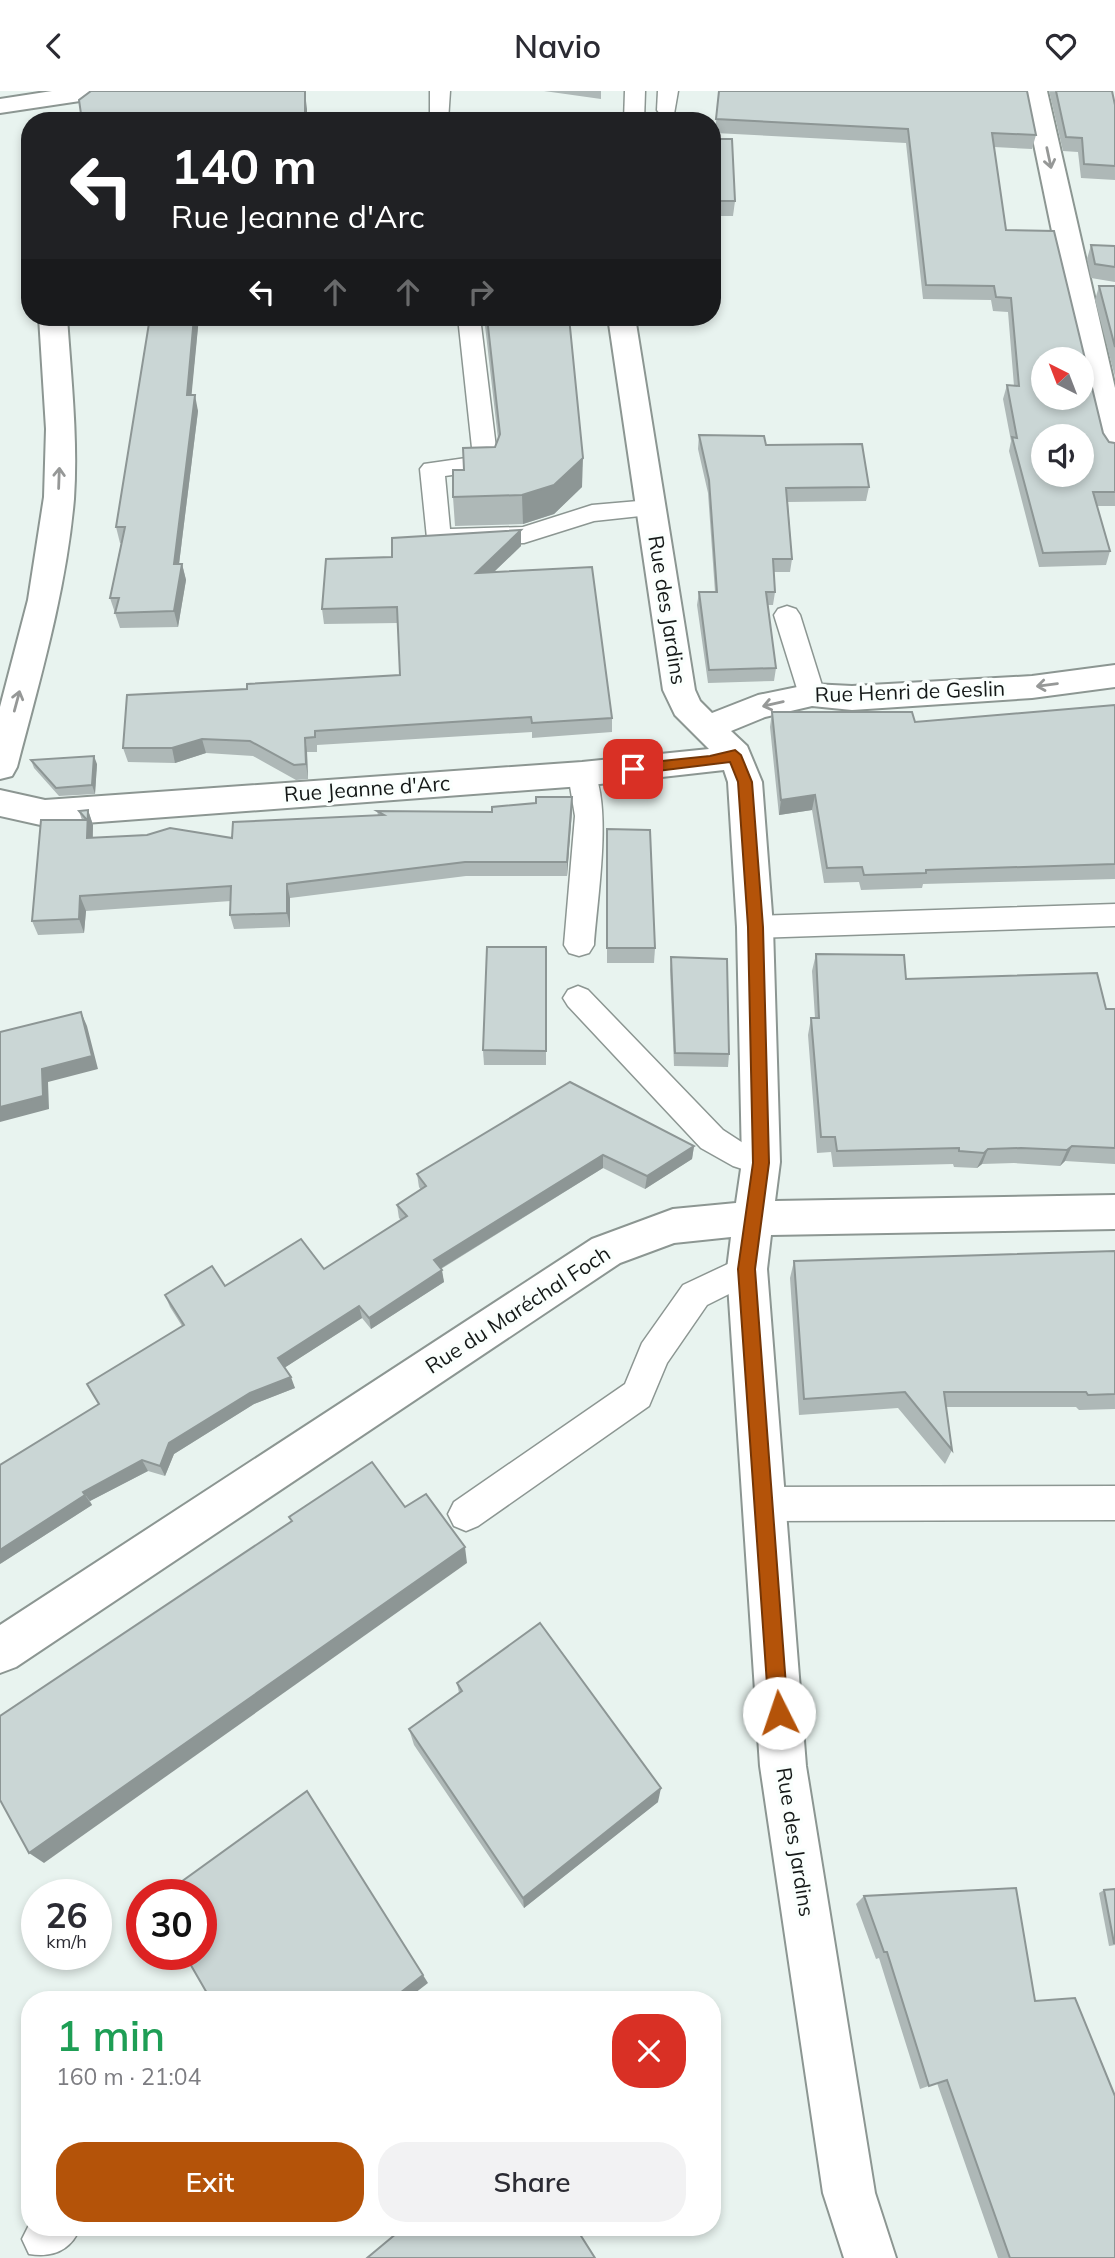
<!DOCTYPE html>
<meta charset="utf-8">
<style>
body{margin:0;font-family:Mulish,sans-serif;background:#f2f2f3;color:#2b2b33;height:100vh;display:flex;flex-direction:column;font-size:26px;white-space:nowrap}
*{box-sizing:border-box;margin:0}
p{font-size:23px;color:#7c7c81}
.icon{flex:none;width:38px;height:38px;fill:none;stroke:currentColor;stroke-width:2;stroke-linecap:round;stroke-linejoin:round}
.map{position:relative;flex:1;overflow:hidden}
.details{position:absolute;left:21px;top:1900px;width:700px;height:245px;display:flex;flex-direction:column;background:#fff;border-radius:28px;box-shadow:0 4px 10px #0003}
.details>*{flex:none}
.hud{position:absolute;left:21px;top:21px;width:700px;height:214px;border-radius:28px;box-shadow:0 4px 10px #0003;background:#202124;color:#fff;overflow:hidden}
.needle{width:46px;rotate:318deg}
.fabs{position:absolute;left:1031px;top:256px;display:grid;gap:14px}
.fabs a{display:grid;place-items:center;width:63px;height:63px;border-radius:50%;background:#fff;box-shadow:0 4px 10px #0003;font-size:35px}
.speed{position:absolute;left:21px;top:1788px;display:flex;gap:14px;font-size:35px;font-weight:700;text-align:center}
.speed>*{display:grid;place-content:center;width:91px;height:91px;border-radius:50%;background:#fff;box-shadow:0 4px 10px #0003;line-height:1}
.speed small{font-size:18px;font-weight:400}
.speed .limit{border:10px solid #d22;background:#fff;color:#111}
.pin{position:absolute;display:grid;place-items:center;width:60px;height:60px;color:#fff;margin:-30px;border-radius:14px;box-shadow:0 4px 10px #0006}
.me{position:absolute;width:77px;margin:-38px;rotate:356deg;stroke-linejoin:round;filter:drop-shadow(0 0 5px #0008)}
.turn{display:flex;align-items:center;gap:24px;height:147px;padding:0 35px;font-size:32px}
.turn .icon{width:91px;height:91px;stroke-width:2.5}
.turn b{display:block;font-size:49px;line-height:60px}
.lanes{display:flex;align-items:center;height:66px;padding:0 35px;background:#0003;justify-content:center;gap:35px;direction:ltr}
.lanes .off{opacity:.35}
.round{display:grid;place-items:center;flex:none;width:74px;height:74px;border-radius:28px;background:#f2f2f3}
.head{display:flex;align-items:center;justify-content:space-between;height:119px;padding:0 35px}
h1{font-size:42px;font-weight:600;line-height:52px;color:#1e9e55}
.button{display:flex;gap:14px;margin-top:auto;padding:14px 35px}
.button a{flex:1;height:80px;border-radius:28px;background:#b45309;color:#fff;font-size:28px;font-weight:600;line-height:80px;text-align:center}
.button a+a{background:#f2f2f3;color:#2b2b33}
header{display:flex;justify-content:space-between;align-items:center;height:91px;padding:0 35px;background:#fff;font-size:32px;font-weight:600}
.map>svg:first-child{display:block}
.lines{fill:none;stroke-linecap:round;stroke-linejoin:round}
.lane-casing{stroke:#8c9692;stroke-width:3}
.street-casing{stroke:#8c9692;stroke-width:4}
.lane{fill:#fff;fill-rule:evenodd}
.street{fill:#fff;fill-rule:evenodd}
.wall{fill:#aeb8b7}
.shaded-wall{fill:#8d9695}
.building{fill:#cad6d5;stroke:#8d9695;stroke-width:2;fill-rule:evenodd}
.oneway{stroke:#969897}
.route{fill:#b45309;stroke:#753606;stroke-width:2}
.labels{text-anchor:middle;stroke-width:7;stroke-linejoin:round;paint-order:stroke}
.street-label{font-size:21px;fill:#151918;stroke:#fafffd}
</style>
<header><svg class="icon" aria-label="back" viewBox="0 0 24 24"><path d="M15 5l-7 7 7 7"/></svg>Navio<svg class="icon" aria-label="heart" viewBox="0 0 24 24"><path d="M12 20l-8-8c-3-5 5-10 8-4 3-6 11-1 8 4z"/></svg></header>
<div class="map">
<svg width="1115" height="2167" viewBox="0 0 1115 2167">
<rect width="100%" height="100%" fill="#e8f3ef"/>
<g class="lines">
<defs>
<g id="lane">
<polygon points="430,0 450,0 448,30 426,30 430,25"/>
<polygon points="625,0 645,0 644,30 624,30"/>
<polygon points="658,0 678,0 674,23 660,23 657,19"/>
<polygon points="458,226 480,226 498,373 494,378 445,385 450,438 523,436 592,414 650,409 659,411 662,417 659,423 594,430 524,452 439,455 430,453 427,447 420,378 424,373 473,366"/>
<polygon points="787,515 796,518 800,524 825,604 821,611 812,613 803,611 799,604 774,524 778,518"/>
<path d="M 582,673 L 592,676 C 613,714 597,809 594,854 L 589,862 L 579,865 L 569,862 L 564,854 L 575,725 L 568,683 L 572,676 Z"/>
<polygon points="1115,813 1115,835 755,847 745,844 741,836 745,828 755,825"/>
<polygon points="578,895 588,899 723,1039 743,1052 772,1062 777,1071 772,1080 761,1084 733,1075 701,1057 568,915 563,907 568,899"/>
<polygon points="747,1164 759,1168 763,1178 759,1188 707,1214 667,1272 649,1315 478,1435 466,1440 454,1435 448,1423 454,1411 625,1293 642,1252 683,1194"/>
<polygon points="1115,1395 1115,1429 764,1430 752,1425 746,1413 752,1401 764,1396"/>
<path d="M 30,2132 L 30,2137 L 80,2137 C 71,2159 53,2167 29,2163 L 22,2148 Z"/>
</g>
<g id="street">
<polygon points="52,0 112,0 109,5 100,7 0,22 0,8"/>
<polygon points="1023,0 1047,0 1115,297 1115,364 1105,362 1101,355 1064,198"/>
<path d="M 39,226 L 67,226 C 71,286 78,348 74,408 C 66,500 40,588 17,676 L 12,685 L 0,688 L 0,616 L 28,509 L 44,406 L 46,338 Z"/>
<polygon points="608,226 635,226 695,599 700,610 712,622 758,604 812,593 852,595 1032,585 1115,574 1115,596 1032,607 852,619 812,615 765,626 731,640 747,655 762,691 773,836 780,1071 775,1110 1115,1104 1115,1138 771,1144 767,1178 806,1675 875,2102 896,2167 844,2167 823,2102 760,1675 727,1178 731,1146 674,1152 620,1172 16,1576 0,1582 0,1534 592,1148 673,1118 736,1112 742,1071 737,836 728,691 724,679 582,695 45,735 0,725 0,699 45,709 582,671 709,658 675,624 663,599"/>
</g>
</defs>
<!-- lane casing -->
<use href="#lane" class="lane-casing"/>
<!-- street casing -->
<use href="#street" class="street-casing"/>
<!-- lane -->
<use href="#lane" class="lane"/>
<!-- street -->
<use href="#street" class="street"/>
</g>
<!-- wall -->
<g class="wall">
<polygon points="544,0 601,0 601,8"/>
<polygon points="719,0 1036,44 1032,58 994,56 1006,139 1103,342 1109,351 1115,352 1115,415 1097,415 1110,460 1106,474 1039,476 1009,360 1011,350 1003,308 1007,294 1014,295 1008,221 993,220 991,209 923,208 906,52 715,42"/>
<polygon points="1049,0 1112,0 1115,14 1115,89 1081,87 1078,61 1063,60"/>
<polygon points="712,48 735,110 733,125 712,125"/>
<polygon points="1091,154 1115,155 1115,191 1091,187 1087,168"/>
<polygon points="1099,195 1115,195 1115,286 1095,209"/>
<polygon points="199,226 191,304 198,320 179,473 182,473 186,489 178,536 120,537 110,507 121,452 120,452 116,436"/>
<polygon points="484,226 569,226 582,396 554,423 523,433 455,435 453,406 464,379 495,356 498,348"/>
<polygon points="677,226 710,226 677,227"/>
<polygon points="699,344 766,354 869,396 866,410 788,411 792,468 790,481 773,481 775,501 773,514 767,514 776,577 774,590 708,592 697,514 699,501 715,501 708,402 698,358"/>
<polygon points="521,439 521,455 494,481 612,627 612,641 532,647 532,641 317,654 317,661 307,661 308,688 296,689 253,665 206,662 175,672 128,671 123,657 247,598 400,584 398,532 324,533 322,518 392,466"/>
<polygon points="1115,614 1115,788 923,793 922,797 861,799 859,791 824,792 812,719 779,724 770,636 772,621 915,631"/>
<polygon points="31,669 97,673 95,703 59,705 34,677"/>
<polygon points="572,706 567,785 466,785 290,807 290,836 234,838 230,824 231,810 86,820 84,842 38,844 32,830 82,729 79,720 88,719 93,734 93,747 232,747 378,724 377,720 492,721"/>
<polygon points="607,738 655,857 654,872 607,872"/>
<polygon points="546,856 546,974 484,974 483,959"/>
<polygon points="816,863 906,888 1106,918 1115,918 1115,1073 1065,1070 1060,1075 1014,1072 982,1073 977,1077 954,1076 953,1073 833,1076 831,1061 817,1062 808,944 811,927 815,927 812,880"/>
<polygon points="671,866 729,963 728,976 674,975 670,879"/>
<polygon points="694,1055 692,1068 645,1098 603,1077 441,1178 444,1191 371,1238 362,1227 284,1277 295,1297 254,1313 174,1363 165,1385 148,1380 90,1410 92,1414 0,1473 99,1313 182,1235 170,1216 165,1204 324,1178 401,1129 399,1127 397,1114 421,1099 419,1096 417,1083"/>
<polygon points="1115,1160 1115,1318 1079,1319 1076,1316 946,1316 952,1359 945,1373 898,1317 799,1324 790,1187 794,1170"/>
<polygon points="457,1592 658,1711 524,1817 414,1654 409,1638 459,1602"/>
<polygon points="1115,1798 1115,1854 1109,1855 1099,1802 1104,1799"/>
<polygon points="864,1805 1035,1910 1115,2167 998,2167 937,1992 920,1998 879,1867 876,1868 856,1813"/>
</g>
<!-- shaded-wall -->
<g class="shaded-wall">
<polygon points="305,2 307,18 307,30 305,30"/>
<polygon points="194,226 199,226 190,320 187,304"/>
<polygon points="195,304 198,320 177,489 174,473"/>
<polygon points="583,367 582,396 554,423 523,433 522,404"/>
<polygon points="521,439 521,455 477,497 476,482"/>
<polygon points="182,473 186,489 178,536 174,520"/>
<polygon points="305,647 307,661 308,688 306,673"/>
<polygon points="202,648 206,662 175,672 172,657"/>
<polygon points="94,665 97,673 95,703 92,694"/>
<polygon points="815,704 812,719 779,724 781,709"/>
<polygon points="572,706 572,721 567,785 567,771"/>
<polygon points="88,719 93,734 92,762 87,747"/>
<polygon points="287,793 290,807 290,836 287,822"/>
<polygon points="80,805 86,820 84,842 79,828"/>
<polygon points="81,921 87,935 98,978 48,991 49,1018 0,1031 0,1016 42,978"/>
<polygon points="694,1055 692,1068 645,1098 647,1085"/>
<polygon points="1072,1055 1065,1070 1060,1075 1067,1059"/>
<polygon points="988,1058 982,1073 977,1077 984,1062"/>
<polygon points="603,1064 603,1077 435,1181 434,1169"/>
<polygon points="442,1179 444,1191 371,1238 369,1227"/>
<polygon points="359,1215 362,1227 281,1279 278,1267"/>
<polygon points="291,1286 295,1297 254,1313 174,1363 165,1385 160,1375 169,1352 250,1302"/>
<polygon points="142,1369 148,1380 90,1410 83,1401"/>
<polygon points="85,1404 92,1414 0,1473 0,1459"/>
<polygon points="465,1456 467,1472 44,1772 29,1762"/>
<polygon points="661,1697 658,1711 524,1817 523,1807"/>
<polygon points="423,1884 428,1892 406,1909 391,1909"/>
</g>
<!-- building -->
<g class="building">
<polygon points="91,0 305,0 305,30 82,30 79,9"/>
<path d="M 719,0 L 1027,0 L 1036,44 L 992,42 L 1006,139 L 1054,140 L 1103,342 L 1109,351 L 1115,352 L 1115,401 L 1093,401 L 1110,460 L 1043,462 L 1012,346 L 1017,347 L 1007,294 L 1019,295 L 1011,207 L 996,206 L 994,195 L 926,194 L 908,38 L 716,28 ZM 1043,268 L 1082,268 L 1082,306 L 1043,306 ZM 1043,345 L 1082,345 L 1082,383 L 1043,383 Z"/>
<polygon points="1056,0 1112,0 1115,14 1115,75 1084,73 1082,47 1066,46"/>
<polygon points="712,48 732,48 735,110 712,110"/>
<polygon points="1091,154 1115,155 1115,176 1095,173"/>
<polygon points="1099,195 1115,195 1115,256"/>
<polygon points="150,226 194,226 187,304 195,304 174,473 182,473 174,520 115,522 119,507 110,507 125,436 116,436"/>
<polygon points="487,226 569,226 583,367 554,394 522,404 453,406 453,379 464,379 463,357 495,356 500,343"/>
<polygon points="699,344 764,345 766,354 862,353 869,396 786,397 792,468 773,468 775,501 766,501 776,577 709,579 699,501 717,501 709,389"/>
<polygon points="521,439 476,482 592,476 612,627 532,632 531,626 315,640 315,646 305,647 306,673 294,674 250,650 202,648 172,657 123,657 127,604 247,598 247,593 400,584 397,516 322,518 326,468 392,466 392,447"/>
<polygon points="1115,614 1115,773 926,779 926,782 864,784 862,776 827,777 815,704 781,709 772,621 912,621 915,631"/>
<polygon points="94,665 92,694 56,697 31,669"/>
<polygon points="536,706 572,706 567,771 465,771 287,793 287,822 230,824 231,795 80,805 79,828 32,830 41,729 87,729 79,720 88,719 87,747 147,744 170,737 232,747 233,731 384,724 377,720 492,721 492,716 536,712"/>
<polygon points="607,738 650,739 655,857 607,857"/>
<polygon points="487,856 546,856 546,960 483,959"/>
<polygon points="816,863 904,864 906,888 1097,882 1106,918 1115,918 1115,1057 1072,1055 1067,1059 1021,1057 988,1058 984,1062 959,1060 959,1057 837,1060 835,1046 821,1046 811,927 819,927"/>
<polygon points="671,866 727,868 729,963 675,962"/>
<polygon points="81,921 92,965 42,978 43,1005 0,1016 0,941"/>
<polygon points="570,991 694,1055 647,1085 603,1064 434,1169 442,1179 369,1227 359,1215 278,1267 291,1286 250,1302 169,1352 160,1375 142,1369 83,1401 85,1404 0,1459 0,1374 99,1313 87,1293 184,1234 165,1204 212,1175 225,1195 301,1148 324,1178 407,1125 397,1114 426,1095 417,1083"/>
<polygon points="1115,1160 1115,1303 1088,1304 1086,1301 944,1301 952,1359 905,1301 804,1308 794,1170"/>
<polygon points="372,1371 405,1416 426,1403 465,1456 29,1762 0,1709 0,1625 292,1430 289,1426"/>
<polygon points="540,1532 661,1697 523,1807 409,1638 462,1600 457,1592"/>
<polygon points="307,1700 423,1884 391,1909 211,1909 185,1864 201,1864 201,1804 163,1804"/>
<polygon points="1016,1797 1035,1910 1075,1907 1115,2005 1115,2167 1010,2167 947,1989 929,1995 887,1861 884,1861 864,1805"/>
<polygon points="1115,1798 1115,1852 1114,1852 1104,1799"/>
<polygon points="403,2137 576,2137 595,2167 367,2167"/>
</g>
<!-- one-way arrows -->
<defs><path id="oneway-shaft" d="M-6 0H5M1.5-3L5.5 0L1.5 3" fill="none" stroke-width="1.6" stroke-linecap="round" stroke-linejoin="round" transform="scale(1.75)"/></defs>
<g class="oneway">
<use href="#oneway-shaft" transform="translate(1049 67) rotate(78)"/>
<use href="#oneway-shaft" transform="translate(59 387) rotate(-88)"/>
<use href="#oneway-shaft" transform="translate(1047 594) rotate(173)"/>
<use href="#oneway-shaft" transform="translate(17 610) rotate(-75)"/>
<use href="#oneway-shaft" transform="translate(773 613) rotate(167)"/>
</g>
<!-- route -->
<polygon class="route" points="735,659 741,664 752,691 763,836 769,1072 755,1178 788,1622 786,1629 779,1632 772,1629 769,1622 738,1178 753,1072 748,836 738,691 730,671 633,683 626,678 633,673 710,665"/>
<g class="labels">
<!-- street labels -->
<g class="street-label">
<text transform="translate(667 519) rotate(81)" y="7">Rue des Jardins</text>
<text transform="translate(910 601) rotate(-2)" y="7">Rue Henri de Geslin</text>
<text transform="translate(367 698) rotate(-4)" y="7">Rue Jeanne d'Arc</text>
<text transform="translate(518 1219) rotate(-33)" y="7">Rue du Maréchal Foch</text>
<text transform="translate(795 1751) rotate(81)" y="7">Rue des Jardins</text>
</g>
</g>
</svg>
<div class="fabs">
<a><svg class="needle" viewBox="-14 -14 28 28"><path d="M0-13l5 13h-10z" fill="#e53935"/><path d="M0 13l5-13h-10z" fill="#7c7c81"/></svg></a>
<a><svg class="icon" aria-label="sound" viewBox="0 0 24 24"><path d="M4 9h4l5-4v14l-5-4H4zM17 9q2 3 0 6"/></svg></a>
</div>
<div class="speed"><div>26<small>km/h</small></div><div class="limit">30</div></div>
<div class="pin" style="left:633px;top:678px;background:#d93025"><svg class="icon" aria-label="arrive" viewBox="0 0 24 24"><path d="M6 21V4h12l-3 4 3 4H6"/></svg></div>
<svg class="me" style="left:779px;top:1622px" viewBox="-20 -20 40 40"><circle r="19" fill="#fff"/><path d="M0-13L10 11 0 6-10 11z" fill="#b45309"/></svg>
<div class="hud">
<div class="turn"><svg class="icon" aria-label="left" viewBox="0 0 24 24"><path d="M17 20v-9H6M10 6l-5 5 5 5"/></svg><div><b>140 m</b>Rue Jeanne d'Arc</div></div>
<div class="lanes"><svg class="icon" aria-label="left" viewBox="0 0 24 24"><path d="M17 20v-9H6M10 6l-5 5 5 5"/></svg><svg class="icon off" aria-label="ahead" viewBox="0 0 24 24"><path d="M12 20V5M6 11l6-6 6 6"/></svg><svg class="icon off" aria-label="ahead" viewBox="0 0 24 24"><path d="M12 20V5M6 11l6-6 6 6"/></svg><svg class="icon off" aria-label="right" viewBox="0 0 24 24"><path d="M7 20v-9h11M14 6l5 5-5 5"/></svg></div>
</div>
<section class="details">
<div class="head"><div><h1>1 min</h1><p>160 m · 21:04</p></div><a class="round" style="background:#d93025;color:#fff"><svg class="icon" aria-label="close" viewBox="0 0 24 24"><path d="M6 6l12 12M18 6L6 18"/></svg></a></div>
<div class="button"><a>Exit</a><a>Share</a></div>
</section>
</div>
